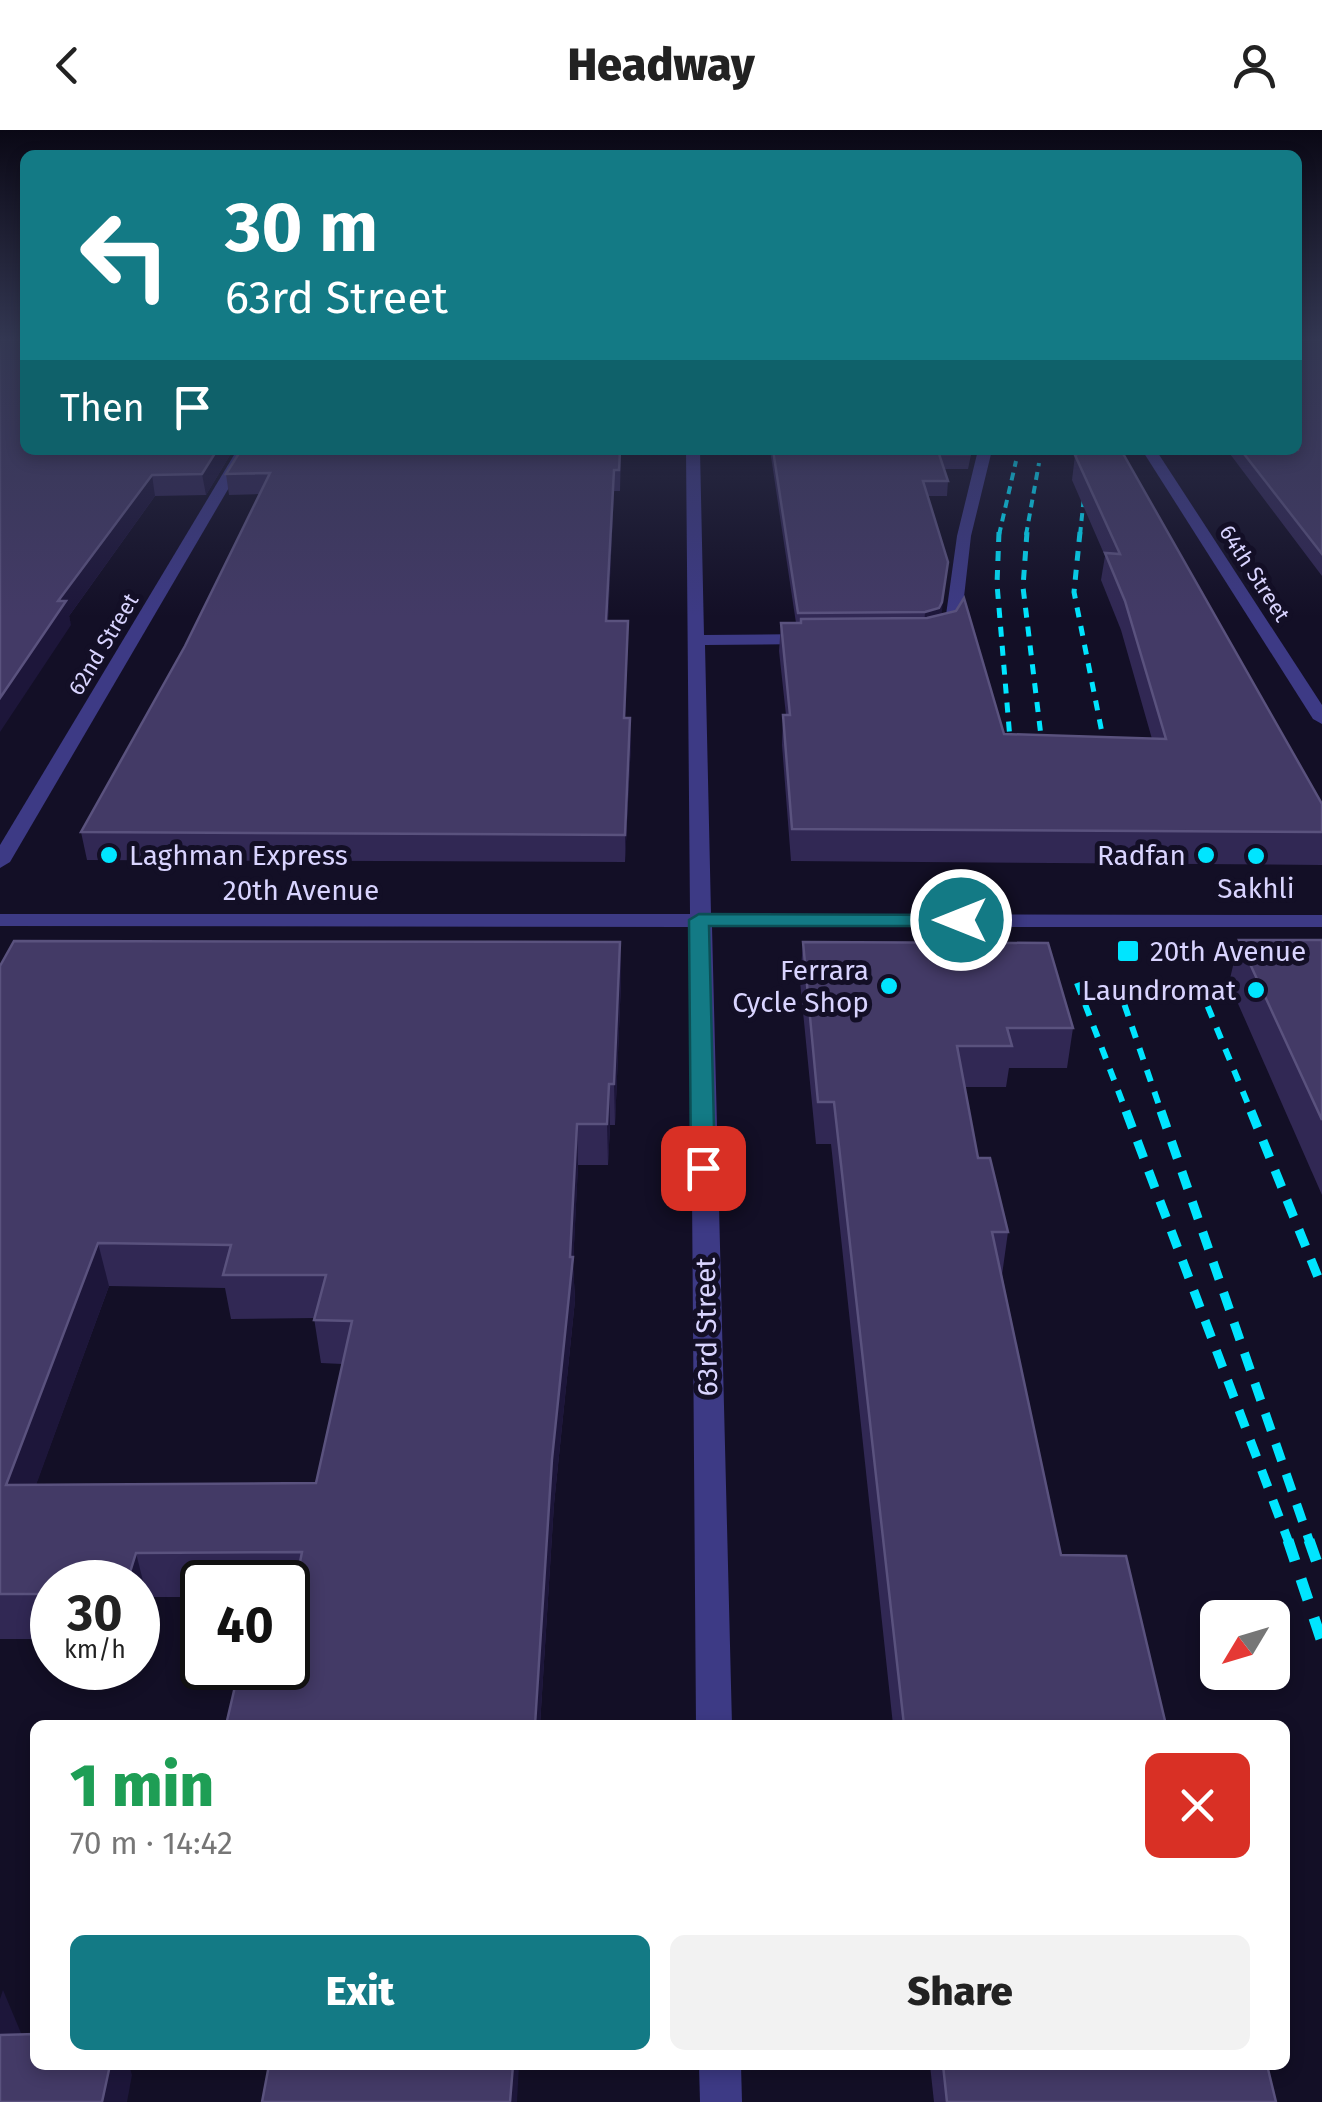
<!DOCTYPE html>
<meta charset="utf-8">
<style>
body{margin:0;font-family:"Fira Sans",sans-serif;background:#f2f2f2;color:#222;height:100vh;display:flex;flex-direction:column;font-size:38px;white-space:nowrap}
*{box-sizing:border-box;margin:0}
p{font-size:32px;color:#767676}
.icon{flex:none;width:55px;height:55px;fill:none;stroke:currentColor;stroke-width:2;stroke-linecap:round;stroke-linejoin:round}
.map{position:relative;flex:1;overflow:hidden}
.sheet{position:absolute;left:30px;top:1590px;width:1260px;height:350px;display:flex;flex-direction:column;background:#fff;border-radius:15px;box-shadow:0 5px 15px #0003}
.sheet>*{flex:none}
.banner{position:absolute;left:20px;top:20px;width:1282px;height:305px;border-radius:15px;box-shadow:0 5px 15px #0003;background:#137a85;color:#fff;overflow:hidden}
.needle{width:65px;rotate:232deg}
.fabs{position:absolute;left:1200px;top:1470px;display:grid;gap:20px}
.fabs a{display:grid;place-items:center;width:90px;height:90px;border-radius:15px;background:#fff;box-shadow:0 5px 15px #0003;font-size:50px}
.speed{position:absolute;left:30px;top:1430px;display:flex;gap:20px;font-size:50px;font-weight:700;text-align:center}
.speed>*{display:grid;place-content:center;width:130px;height:130px;border-radius:50%;background:#fff;box-shadow:0 5px 15px #0003;line-height:1}
.speed small{font-size:25px;font-weight:400}
.speed .limit{border:5px solid #111;border-radius:15px;background:#fff;color:#111}
.pin{position:absolute;display:grid;place-items:center;width:85px;height:85px;color:#fff;margin:-42px;border-radius:20px;box-shadow:0 5px 15px #0006}
.me{position:absolute;width:110px;margin:-55px;rotate:270deg;stroke-linejoin:round;filter:drop-shadow(0 0 8px #0008)}
.turn{display:flex;align-items:center;gap:35px;height:210px;padding:0 40px;font-size:45px}
.turn .icon{width:130px;height:130px;stroke-width:2.5}
.turn b{display:block;font-size:70px;line-height:85px}
.then{display:flex;align-items:center;height:95px;padding:0 40px;background:#0003;gap:20px;font-size:38px}
.round{display:grid;place-items:center;flex:none;width:105px;height:105px;border-radius:15px;background:#f2f2f2}
.headline{display:flex;align-items:center;justify-content:space-between;height:170px;padding:0 40px}
h1{font-size:60px;font-weight:800;line-height:75px;color:#1e9e55}
.action{display:flex;gap:20px;margin-top:auto;padding:20px 40px}
.action a{flex:1;height:115px;border-radius:15px;background:#137a85;color:#fff;font-size:40px;font-weight:800;line-height:115px;text-align:center}
.action a+a{background:#f2f2f2;color:#222}
header{display:flex;justify-content:space-between;align-items:center;height:130px;padding:0 40px;background:#fff;font-size:45px;font-weight:800}
.map>svg:first-child{display:block}
.lines{fill:none;stroke-linecap:round;stroke-linejoin:round}
.minor{fill:#3d3a85;fill-rule:evenodd}
.rail-far4{stroke:#00e5ff;stroke-width:4;stroke-dasharray:8 6;stroke-linecap:butt}
.rail-far3{stroke:#00e5ff;stroke-width:5;stroke-dasharray:10 9;stroke-linecap:butt}
.rail-far2{stroke:#00e5ff;stroke-width:6;stroke-dasharray:12 11;stroke-linecap:butt}
.rail-far1{stroke:#00e5ff;stroke-width:9;stroke-dasharray:18 14;stroke-linecap:butt}
.rail{stroke:#00e5ff;stroke-width:11;stroke-dasharray:22 19;stroke-linecap:butt}
.wall{fill:#312854;fill-rule:evenodd}
.shaded-wall{fill:#1d163a}
.building{fill:#433a66;stroke:#5a527e;stroke-width:2.5;fill-rule:evenodd}
.route{fill:#137a85;stroke:#0c4f56;stroke-width:2.5}
.poi-dot{fill:#00e5ff;stroke:#130f26;stroke-width:4}
.labels{text-anchor:middle;stroke-width:10;stroke-linejoin:round;paint-order:stroke}
.far-street-label{font-size:22px;fill:#d9d4ff;stroke:#130f26}
.poi-label{font-size:28px;fill:#d9d4ff;stroke:#130f26;text-anchor:end}
.street-label{font-size:28px;fill:#d9d4ff;stroke:#130f26}
</style>
<header><svg class="icon" aria-label="back" viewBox="0 0 24 24"><path d="M15 5l-7 7 7 7"/></svg>Headway<svg class="icon" aria-label="person" viewBox="0 0 24 24"><circle cx="12" cy="8" r="4"/><path d="M4 21q1-7 8-7t8 7"/></svg></header>
<div class="map">
<svg width="1322" height="1972" viewBox="0 0 1322 1972">
<rect width="100%" height="100%" fill="#130f26"/>
<g class="lines">
<!-- minor -->
<g class="minor">
<polygon points="237,320 251,320 10,732 0,738 0,715"/>
<polygon points="686,320 700,320 704,505 810,504 818,509 810,514 705,515 711,784 1322,785 1322,797 712,797 732,1595 696,1595 690,797 0,796 0,784 690,784"/>
<polygon points="978,320 992,320 971,406 961,493 940,511 932,506 945,492 957,406"/>
<polygon points="1142,320 1156,320 1322,575 1322,594 1313,589"/>
<polygon points="699,1935 741,1935 742,1972 700,1972"/>
</g>
<!-- rail-far4 -->
<g class="rail-far4">
<polyline points="999,405 1016,331"/>
<polyline points="1026,405 1039,333"/>
<polyline points="1080,405 1086,347"/>
</g>
<!-- rail-far3 -->
<g class="rail-far3">
<polyline points="999,402 997,454 1012,633"/>
<polyline points="1027,402 1023,457 1044,631"/>
<polyline points="1080,402 1074,462 1108,633"/>
</g>
<!-- rail-far2 -->
<g class="rail-far2">
<polyline points="1077,853 1127,984"/>
<polyline points="1117,853 1162,984"/>
<polyline points="1199,855 1252,984"/>
</g>
<!-- rail-far1 -->
<g class="rail-far1">
<polyline points="1126,981 1289,1413"/>
<polyline points="1161,981 1310,1413"/>
<polyline points="1251,981 1322,1157"/>
</g>
<!-- rail -->
<g class="rail">
<polyline points="1288,1410 1322,1512"/>
<polyline points="1309,1410 1322,1447"/>
</g>
</g>
<!-- wall -->
<g class="wall">
<polygon points="1322,211 1322,446 1227,320 1298,320"/>
<polygon points="25,320 233,320 206,365 155,366 69,486 71,495"/>
<polygon points="621,320 620,361 614,361 608,491 628,491 625,588 631,613 625,732 87,730 81,702 185,516 260,364 229,365 226,344"/>
<polygon points="770,320 972,320 968,339 944,339 948,351 947,366 927,366 941,485 1004,604 1152,609 1121,500 1101,450 1105,426 1072,350 1075,325 1322,674 1322,735 791,731 782,615 783,585 786,585 779,521 781,493 796,493"/>
<polygon points="1239,810 1322,810 1322,1065 1229,853"/>
<path d="M 620,812 L 621,851 L 615,995 L 610,995 L 608,1035 L 578,1035 L 573,1134 L 575,1170 L 554,1374 L 540,1595 L 226,1595 L 276,1548 L 293,1467 L 288,1467 L 288,1452 L 202,1452 L 202,1467 L 147,1467 L 138,1503 L 138,1452 L 52,1452 L 52,1509 L 0,1509 L 0,836 ZM 109,1156 L 225,1158 L 231,1189 L 314,1188 L 321,1233 L 342,1234 L 316,1353 L 36,1354 Z"/>
<polygon points="803,812 1073,898 1067,938 1009,938 1006,957 965,957 978,1028 1008,1102 1002,1145 1061,1425 1166,1595 893,1595 831,1014 816,1014 800,851"/>
<polygon points="930,1935 1267,1935 1276,1972 934,1972"/>
</g>
<!-- shaded-wall -->
<g class="shaded-wall">
<polygon points="217,320 233,320 206,365 202,344"/>
<polygon points="614,340 614,361 607,515 606,491"/>
<polygon points="152,345 155,366 69,486 71,495 0,602 0,568 58,471"/>
<polygon points="946,448 941,489 924,499 925,482"/>
<polygon points="628,491 628,515 624,613 624,588"/>
<polygon points="630,588 631,613 625,732 625,705"/>
<polygon points="620,812 621,851 615,995 614,954"/>
<polygon points="609,954 610,995 608,1035 607,994"/>
<polygon points="577,994 578,1035 573,1134 575,1170 554,1374 540,1595 535,1595 552,1329 570,1127"/>
<polygon points="98,1113 109,1156 20,1399 6,1355"/>
<polygon points="136,1423 147,1467 138,1503 138,1452 127,1452"/>
<polygon points="3,1860 21,1903 7,1948 0,1933 0,1869"/>
<polygon points="110,1935 129,1935 132,1945 127,1972 102,1972"/>
<polygon points="513,1935 519,1935 517,1972 510,1972"/>
</g>
<!-- building -->
<g class="building">
<polygon points="0,211 25,211 25,320 217,320 202,344 152,345 58,471 66,471 0,568"/>
<polygon points="1298,211 1322,211 1322,424 1241,320 1298,320"/>
<polygon points="241,320 620,320 619,340 614,340 606,491 628,491 624,588 630,588 625,705 81,702 185,516 270,343 226,344"/>
<polygon points="773,320 971,320 970,324 939,324 948,351 923,351 948,432 942,472 939,478 925,482 798,483"/>
<polygon points="1086,320 1121,320 1322,674 1322,702 792,699 783,585 790,585 781,493 801,493 801,489 927,488 956,481 964,468 1004,604 1166,609 1125,471 1105,423 1120,424 1075,325"/>
<polygon points="1239,810 1322,810 1322,990"/>
<path d="M 14,811 L 620,812 L 614,954 L 609,954 L 607,994 L 577,994 L 570,1127 L 573,1127 L 552,1329 L 535,1595 L 226,1595 L 237,1548 L 276,1548 L 279,1538 L 288,1538 L 288,1494 L 302,1422 L 136,1423 L 127,1452 L 52,1452 L 52,1464 L 0,1464 L 0,836 ZM 98,1113 L 231,1115 L 223,1145 L 326,1145 L 314,1190 L 352,1191 L 316,1353 L 6,1355 Z"/>
<polygon points="803,812 1048,813 1073,898 1007,898 1012,916 957,916 978,1028 990,1028 1008,1102 992,1102 1061,1425 1126,1426 1166,1595 904,1595 834,972 818,972"/>
<polygon points="35,1904 35,1935 110,1935 102,1972 0,1972 0,1905"/>
<polygon points="269,1935 513,1935 510,1972 262,1972"/>
<polygon points="943,1935 1267,1935 1276,1972 947,1972"/>
</g>
<!-- sky -->
<linearGradient id="sky" x2="0" y2="1"><stop stop-color="#0a0815"/><stop offset="0.43" stop-color="#333752"/><stop offset="1" stop-color="#333752" stop-opacity="0"/></linearGradient>
<rect width="1322" height="487" fill="url(#sky)"/>
<!-- route -->
<polygon class="route" points="699,784 961,785 971,790 961,796 709,796 715,1038 703,1046 691,1038 689,790"/>
<!-- markers -->
<g class="poi-dot">
<circle cx="109" cy="725" r="10"/>
<circle cx="1206" cy="725" r="10"/>
<circle cx="1256" cy="726" r="10"/>
<rect x="1116" y="809" width="24" height="24" rx="5"/>
<circle cx="889" cy="856" r="10"/>
<circle cx="1256" cy="860" r="10"/>
</g>
<g class="labels">
<!-- far-street labels -->
<g class="far-street-label">
<text transform="translate(1255 443) rotate(57)" y="8">64th Street</text>
<text transform="translate(103 514) rotate(-59)" y="8">62nd Street</text>
</g>
<!-- poi labels -->
<g class="poi-label">
<text x="129" y="735" text-anchor="start">Laghman Express</text>
<text x="1186" y="735">Radfan</text>
<text x="1256" y="768" text-anchor="middle">Sakhli</text>
<text x="1150" y="831" text-anchor="start">20th Avenue</text>
<text x="869" y="850">Ferrara<tspan x="869" dy="32">Cycle Shop</tspan></text>
<text x="1236" y="870">Laundromat</text>
</g>
<!-- street labels -->
<g class="street-label">
<text x="301" y="770">20th Avenue</text>
<text transform="translate(706 1197) rotate(-91)" y="10">63rd Street</text>
</g>
</g>
</svg>
<div class="fabs">
<a><svg class="needle" viewBox="-14 -14 28 28"><path d="M0-13l5 13h-10z" fill="#e53935"/><path d="M0 13l5-13h-10z" fill="#767676"/></svg></a>
</div>
<div class="speed"><div>30<small>km/h</small></div><div class="limit">40</div></div>
<div class="pin" style="left:703px;top:1038px;background:#d93025"><svg class="icon" aria-label="arrive" viewBox="0 0 24 24"><path d="M6 21V4h12l-3 4 3 4H6"/></svg></div>
<svg class="me" style="left:961px;top:790px" viewBox="-20 -20 40 40"><circle r="17" fill="#137a85" stroke="#fff" stroke-width="3"/><path d="M0-11L8 9 0 5-8 9z" fill="#fff"/></svg>
<div class="banner">
<div class="turn"><svg class="icon" aria-label="left" viewBox="0 0 24 24"><path d="M17 20v-9H6M10 6l-5 5 5 5"/></svg><div><b>30 m</b>63rd Street</div></div>
<div class="then">Then<svg class="icon" aria-label="arrive" viewBox="0 0 24 24"><path d="M6 21V4h12l-3 4 3 4H6"/></svg></div>
</div>
<section class="sheet">
<div class="headline"><div><h1>1 min</h1><p>70 m · 14:42</p></div><a class="round" style="background:#d93025;color:#fff"><svg class="icon" aria-label="close" viewBox="0 0 24 24"><path d="M6 6l12 12M18 6L6 18"/></svg></a></div>
<div class="action"><a>Exit</a><a>Share</a></div>
</section>
</div>
